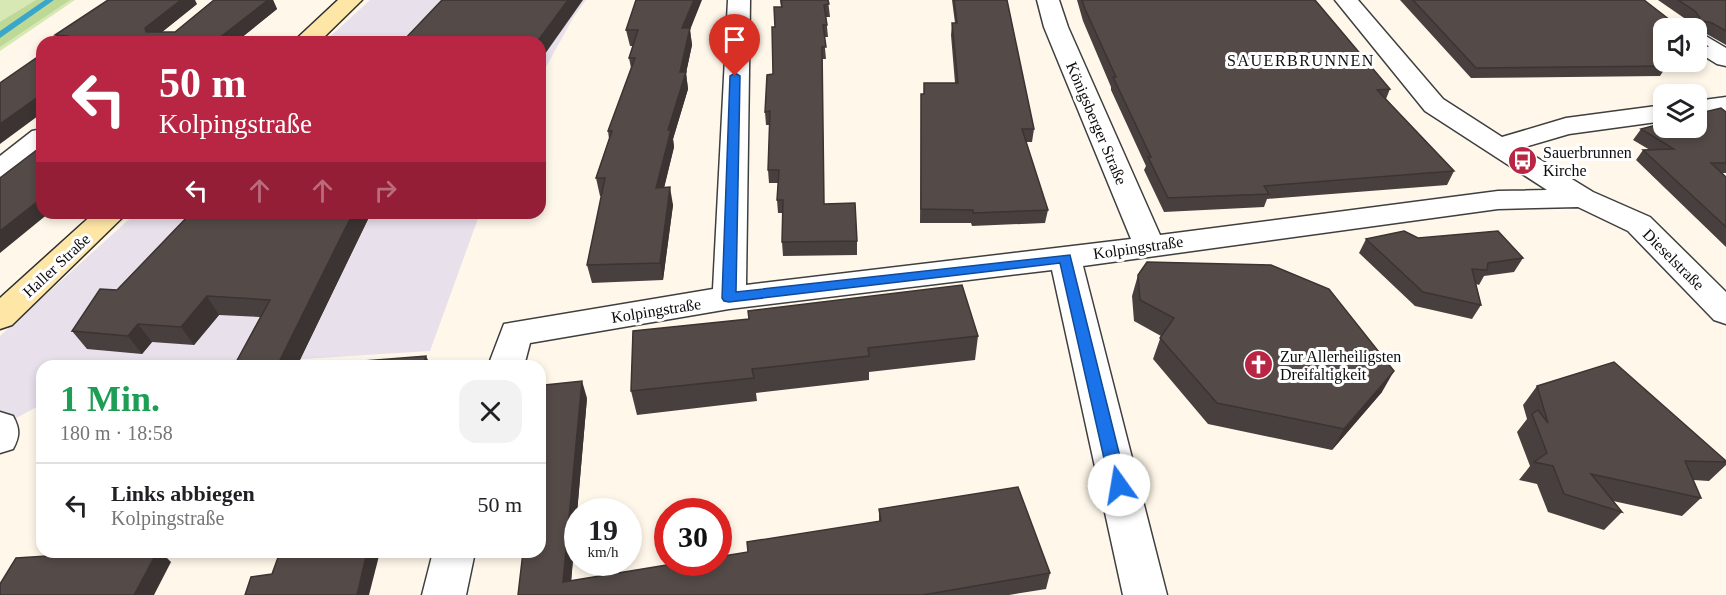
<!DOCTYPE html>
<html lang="de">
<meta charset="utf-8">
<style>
body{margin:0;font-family:"Times New Roman",serif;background:#f2f2f2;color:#202124;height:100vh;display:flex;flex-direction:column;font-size:22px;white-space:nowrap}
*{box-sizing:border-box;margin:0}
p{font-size:20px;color:#757577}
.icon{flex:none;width:33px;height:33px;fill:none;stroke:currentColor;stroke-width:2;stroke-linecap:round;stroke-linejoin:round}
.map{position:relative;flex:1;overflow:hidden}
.drawer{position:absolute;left:36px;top:360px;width:510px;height:198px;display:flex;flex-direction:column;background:#fff;border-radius:18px;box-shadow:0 3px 9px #0003}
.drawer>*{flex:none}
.guide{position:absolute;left:36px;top:36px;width:510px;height:183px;border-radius:18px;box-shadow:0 3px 9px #0003;background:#b92644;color:#fff;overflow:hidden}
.tools{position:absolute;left:1653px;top:18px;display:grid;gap:12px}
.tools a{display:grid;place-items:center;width:54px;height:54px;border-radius:12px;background:#fff;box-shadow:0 3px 9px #0003;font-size:30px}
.speed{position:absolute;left:564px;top:498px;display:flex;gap:12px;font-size:30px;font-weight:700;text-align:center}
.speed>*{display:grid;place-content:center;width:78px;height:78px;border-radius:50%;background:#fff;box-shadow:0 3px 9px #0003;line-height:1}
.speed small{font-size:15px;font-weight:400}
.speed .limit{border:9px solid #d22;background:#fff;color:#111}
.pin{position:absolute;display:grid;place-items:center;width:51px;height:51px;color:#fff;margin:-62px -26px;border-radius:50% 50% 50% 0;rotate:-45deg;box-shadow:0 0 6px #0007}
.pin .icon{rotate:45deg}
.me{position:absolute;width:66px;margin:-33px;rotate:347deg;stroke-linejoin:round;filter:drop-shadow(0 0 4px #0008)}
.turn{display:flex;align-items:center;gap:21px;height:126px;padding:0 24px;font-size:27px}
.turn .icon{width:78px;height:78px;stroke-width:2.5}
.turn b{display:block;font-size:42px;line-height:51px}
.lanes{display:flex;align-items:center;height:57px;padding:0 24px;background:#0003;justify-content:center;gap:30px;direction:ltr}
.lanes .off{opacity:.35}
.round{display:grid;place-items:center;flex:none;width:63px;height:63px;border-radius:18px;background:#f2f2f2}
.summary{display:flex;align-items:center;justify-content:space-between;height:102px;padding:0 24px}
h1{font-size:36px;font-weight:800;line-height:45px;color:#1e9e55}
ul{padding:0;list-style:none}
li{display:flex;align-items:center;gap:18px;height:84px;padding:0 24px;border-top:2px solid #e0e0e0}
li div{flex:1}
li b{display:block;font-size:22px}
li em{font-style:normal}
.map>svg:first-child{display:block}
.industrial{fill:#e8e0eb}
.green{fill:#d7e8b5}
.forest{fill:#bed895}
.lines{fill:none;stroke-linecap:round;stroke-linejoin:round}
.stream{fill:#38a7cb;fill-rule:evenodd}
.minor-casing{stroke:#3f3f3f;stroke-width:3}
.secondary-casing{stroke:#2e2e2e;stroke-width:3}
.minor{fill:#fff;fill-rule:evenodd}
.secondary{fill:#fee7a6;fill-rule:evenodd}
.wall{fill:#48403e}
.shaded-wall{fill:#3b3432}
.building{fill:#544b48;stroke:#3b3432;stroke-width:1.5}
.route{fill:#1a73e8;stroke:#114b97;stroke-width:1.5}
.labels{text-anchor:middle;stroke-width:6;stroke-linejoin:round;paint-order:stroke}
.far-quarter-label{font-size:16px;letter-spacing:1.5px;fill:#0c0c0c;stroke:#fff}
.street-label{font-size:16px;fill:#0c0c0c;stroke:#fff}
.poi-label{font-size:16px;fill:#0c0c0c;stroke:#fff;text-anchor:start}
</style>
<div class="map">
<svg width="1726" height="595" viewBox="0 0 1726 595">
<rect width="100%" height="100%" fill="#fff8ea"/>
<!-- industrial -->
<g class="industrial">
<polygon points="370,0 586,0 573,18 540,78 540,42 324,42"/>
<polygon points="136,213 480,213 430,351 257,362 238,366 42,366 42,404 0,427 0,336"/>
</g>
<!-- green -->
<polygon class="green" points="0,0 75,0 0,51"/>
<!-- forest -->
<polygon class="forest" points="36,0 70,0 0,47 0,22"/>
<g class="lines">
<!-- stream -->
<polygon class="stream" points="45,0 54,0 0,38 0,31"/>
<defs>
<g id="minor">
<polygon points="728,0 750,0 746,285 1131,239 1044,27 1037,0 1059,0 1068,27 1160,235 1498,191 1547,190 1425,111 1335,0 1358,0 1443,99 1502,137 1566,118 1664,105 1664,121 1569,134 1521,148 1593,192 1650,217 1726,292 1726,324 1714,320 1628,231 1578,207 1498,209 1083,266 1167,595 1123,595 1052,270 729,309 530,343 524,366 488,366 504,324 713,289"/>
<polygon points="1696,33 1704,35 1726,48 1726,66 1717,64 1696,51"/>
<polygon points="1726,97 1726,113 1696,117 1696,101"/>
<polygon points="42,129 42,150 10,176 0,179 0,156 32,131"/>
<path d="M 0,412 L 13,416 C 20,429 20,436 13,449 L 0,453 Z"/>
<polygon points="433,552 475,552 466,595 422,595"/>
</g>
<g id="secondary">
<polygon points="338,0 362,0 319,42 293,42"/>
<polygon points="94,213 127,213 12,325 0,329 0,298"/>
</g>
</defs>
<!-- minor casing -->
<use href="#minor" class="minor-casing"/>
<!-- secondary casing -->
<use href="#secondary" class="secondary-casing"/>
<!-- minor -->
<use href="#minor" class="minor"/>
<!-- secondary -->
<use href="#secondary" class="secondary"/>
</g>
<!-- wall -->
<g class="wall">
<polygon points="214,0 273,0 277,9 236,42 60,42 55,35 197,4 162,32 175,32"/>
<polygon points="780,0 828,0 830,17 826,17 828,37 824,37 826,59 822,59 824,204 857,241 857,255 783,256 782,242 783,213 778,213 777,200 778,183 769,183 768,170 770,125 766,125 765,112 773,74 775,27 781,7"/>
<polygon points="952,0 1007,0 1034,129 1032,142 1026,142 1048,210 1045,223 972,226 971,223 920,223 921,94 924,94 955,83 951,35 952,23 955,23"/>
<polygon points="1077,0 1315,0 1390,89 1386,99 1454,171 1447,185 1267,199 1264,207 1164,212 1144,170 1146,166 1111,90 1111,87 1083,21"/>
<polygon points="1400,0 1644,0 1670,20 1687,20 1658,0 1726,0 1726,45 1705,33 1701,32 1701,41 1707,46 1700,56 1696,56 1696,28 1664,28 1664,62 1689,62 1686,66 1666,67 1660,76 1471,78"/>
<polygon points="626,30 690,30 692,45 686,73 688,89 673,139 674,147 664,187 673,205 663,280 592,283 587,265 602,196 600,196 596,178 609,139 608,131 631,68 629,58 633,46 630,46"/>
<polygon points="1726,112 1726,173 1722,173 1726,177 1726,247 1636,160 1643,150 1650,150 1633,140 1641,129"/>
<polygon points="191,213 371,213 297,366 234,366 260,317 219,315 194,345 152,342 142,354 87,349 72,331 117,290"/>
<polygon points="1418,238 1523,258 1514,272 1484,276 1479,285 1476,284 1481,305 1472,319 1415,306 1359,253 1366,239"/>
<polygon points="1138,275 1382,392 1332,450 1208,424 1153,359 1161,336 1134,321 1132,296"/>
<polygon points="633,331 978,336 975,360 869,372 869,380 756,393 757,401 637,415 631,391"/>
<polygon points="1537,386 1726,461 1726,465 1709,481 1693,480 1701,498 1682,516 1613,501 1622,512 1604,530 1548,512 1537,484 1519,480 1530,466 1517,432 1527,419 1523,405"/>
<polygon points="587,398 571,581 748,552 879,521 879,509 1050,573 1046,589 1009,595 518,595"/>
</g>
<!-- shaded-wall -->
<g class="shaded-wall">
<polygon points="181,0 195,0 197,4 152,40 146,32 145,28"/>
<polygon points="268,0 273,0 277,9 236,42 214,42"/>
<polygon points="568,0 583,0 540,61 540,42 537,42"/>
<polygon points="694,0 702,0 690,30 692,45 686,73 688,89 673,139 674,147 660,205 656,188 680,72 682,28"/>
<polygon points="42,94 42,113 0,144 0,124"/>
<polygon points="670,187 673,205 663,280 660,263"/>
<polygon points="42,198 42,213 49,213 0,253 0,231"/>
<polygon points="353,213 371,213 297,366 277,366"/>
<polygon points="207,296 219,315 194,345 181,327"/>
<polygon points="138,324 152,342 142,354 128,336"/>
<polygon points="426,356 431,366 423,366"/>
<polygon points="1394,371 1382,392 1332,450 1344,429"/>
<polygon points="582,381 587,398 570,595 563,582"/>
<polygon points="157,552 161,552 171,562 154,595 134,595"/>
<polygon points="367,552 380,552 369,595 357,595"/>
</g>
<!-- building -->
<g class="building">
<polygon points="108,0 181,0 145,28 146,32 175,32 214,0 268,0 214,42 60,42 68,36 55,35"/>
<polygon points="442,0 568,0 537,42 402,42"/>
<polygon points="636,0 694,0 682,28 690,28 680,72 686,72 668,130 671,130 656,188 670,187 660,263 587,265 605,178 596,178 612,131 608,131 635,58 629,58 638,30 626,30"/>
<polygon points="781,0 828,0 829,4 824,5 827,25 823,25 826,47 822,47 824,204 855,203 857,241 782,242 783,200 777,200 779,170 768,170 770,111 765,112 767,75 773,74 772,27 775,27 774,7 782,7"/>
<polygon points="954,0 1007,0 1034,129 1022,129 1048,210 973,213 973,210 921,209 921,94 924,94 924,83 958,83 952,23 957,23"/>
<polygon points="1082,0 1315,0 1390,89 1377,90 1454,171 1264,186 1269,194 1168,198 1148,157 1151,157 1113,77 1116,77 1085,9"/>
<polygon points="1413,0 1644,0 1670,20 1698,20 1700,18 1695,11 1678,0 1726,0 1726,31 1712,23 1703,21 1700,23 1701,41 1707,46 1696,46 1696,28 1664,28 1664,57 1656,58 1667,66 1476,68"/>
<polygon points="42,54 42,94 0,124 0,83"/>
<polygon points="1721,108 1726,112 1726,163 1711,163 1726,177 1726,227 1643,150 1674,149 1641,129 1664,123 1664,128 1696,128 1696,114"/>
<polygon points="42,146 42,198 0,231 0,178"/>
<polygon points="191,213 353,213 277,366 234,366 270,300 207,296 181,327 138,324 128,336 72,331 100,289 117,290"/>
<polygon points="1404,231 1418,238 1498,231 1523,258 1488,263 1487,270 1472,269 1481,305 1423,292 1366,239"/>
<polygon points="1147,262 1271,265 1329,289 1394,371 1344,429 1217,403 1160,338 1174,318 1140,300 1138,275"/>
<polygon points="962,285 978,336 868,348 869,356 752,369 754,378 631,391 633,331 749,319 748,311"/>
<polygon points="426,356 423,366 350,366 351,362"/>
<polygon points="1614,362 1726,461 1726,462 1685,461 1701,498 1591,474 1622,512 1564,494 1553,466 1534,462 1547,453 1532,414 1538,410 1548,423 1537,386"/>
<polygon points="582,381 563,582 685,562 718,562 718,557 748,552 747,542 881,521 879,509 1018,487 1050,573 923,595 518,595 523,552 540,552 540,422 545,385"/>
<polygon points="112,552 157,552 134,595 0,595 0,584 16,558"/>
<polygon points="280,552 367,552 357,595 245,595 251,577 272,574"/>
</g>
<!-- route -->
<polygon class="route" points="735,73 740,76 736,292 1070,255 1127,485 1124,490 1119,492 1113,490 1110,485 1060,263 729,302 724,301 722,298 730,76"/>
<!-- icons -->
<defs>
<symbol id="bus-disc" viewBox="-11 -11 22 22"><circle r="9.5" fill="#b92644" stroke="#fff"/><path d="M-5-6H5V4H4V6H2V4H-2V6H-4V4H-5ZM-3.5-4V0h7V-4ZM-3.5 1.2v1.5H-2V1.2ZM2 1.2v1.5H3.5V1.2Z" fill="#fff"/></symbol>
<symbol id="church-disc" viewBox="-11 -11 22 22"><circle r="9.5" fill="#b92644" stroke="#fff"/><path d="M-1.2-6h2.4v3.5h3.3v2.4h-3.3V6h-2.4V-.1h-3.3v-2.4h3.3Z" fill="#fff"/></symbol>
</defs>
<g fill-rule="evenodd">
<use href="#bus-disc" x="1506" y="144" width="33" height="33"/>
<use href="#church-disc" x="1242" y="348" width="33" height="33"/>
</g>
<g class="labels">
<!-- far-quarter labels -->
<g class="far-quarter-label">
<text x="1301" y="66">SAUERBRUNNEN</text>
</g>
<!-- street labels -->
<g class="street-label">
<text transform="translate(1097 123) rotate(67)" y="6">Königsberger Straße</text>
<text transform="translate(1138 247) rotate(-8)" y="6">Kolpingstraße</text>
<text transform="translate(1674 259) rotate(45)" y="6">Dieselstraße</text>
<text transform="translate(56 265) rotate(-43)" y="6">Haller Straße</text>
<text transform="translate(656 310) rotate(-9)" y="6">Kolpingstraße</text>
</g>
<!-- poi labels -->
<g class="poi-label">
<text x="1543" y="158">Sauerbrunnen<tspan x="1543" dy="18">Kirche</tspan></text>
<text x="1280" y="362">Zur Allerheiligsten<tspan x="1280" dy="18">Dreifaltigkeit</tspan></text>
</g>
</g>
</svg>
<div class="tools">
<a><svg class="icon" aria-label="sound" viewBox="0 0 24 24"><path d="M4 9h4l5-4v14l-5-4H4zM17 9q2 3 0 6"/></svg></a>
<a><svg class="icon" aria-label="layers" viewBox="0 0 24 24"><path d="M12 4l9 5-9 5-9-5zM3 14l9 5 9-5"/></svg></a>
</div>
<div class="speed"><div>19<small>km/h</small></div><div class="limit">30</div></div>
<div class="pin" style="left:735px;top:76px;background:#d93025"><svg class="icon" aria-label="arrive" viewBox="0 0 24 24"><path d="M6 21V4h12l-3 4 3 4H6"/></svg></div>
<svg class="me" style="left:1119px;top:485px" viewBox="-20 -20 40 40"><circle r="19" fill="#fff"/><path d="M0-13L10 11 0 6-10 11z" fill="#1a73e8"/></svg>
<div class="guide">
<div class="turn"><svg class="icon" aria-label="left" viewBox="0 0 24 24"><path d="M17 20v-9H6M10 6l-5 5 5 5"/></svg><div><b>50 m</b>Kolpingstraße</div></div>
<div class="lanes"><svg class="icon" aria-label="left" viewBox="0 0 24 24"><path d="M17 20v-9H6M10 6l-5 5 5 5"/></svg><svg class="icon off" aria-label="ahead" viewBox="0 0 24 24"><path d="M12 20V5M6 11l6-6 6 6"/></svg><svg class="icon off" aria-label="ahead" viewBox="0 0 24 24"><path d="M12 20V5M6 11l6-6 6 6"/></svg><svg class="icon off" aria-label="right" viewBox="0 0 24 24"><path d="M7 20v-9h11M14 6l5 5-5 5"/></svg></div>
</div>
<section class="drawer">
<div class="summary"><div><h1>1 Min.</h1><p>180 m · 18:58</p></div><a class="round"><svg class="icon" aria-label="close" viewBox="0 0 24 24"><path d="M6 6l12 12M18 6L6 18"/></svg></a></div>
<ul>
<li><svg class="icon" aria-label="left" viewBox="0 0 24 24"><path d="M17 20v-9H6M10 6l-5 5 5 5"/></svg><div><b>Links abbiegen</b><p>Kolpingstraße</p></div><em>50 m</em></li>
</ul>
</section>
</div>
